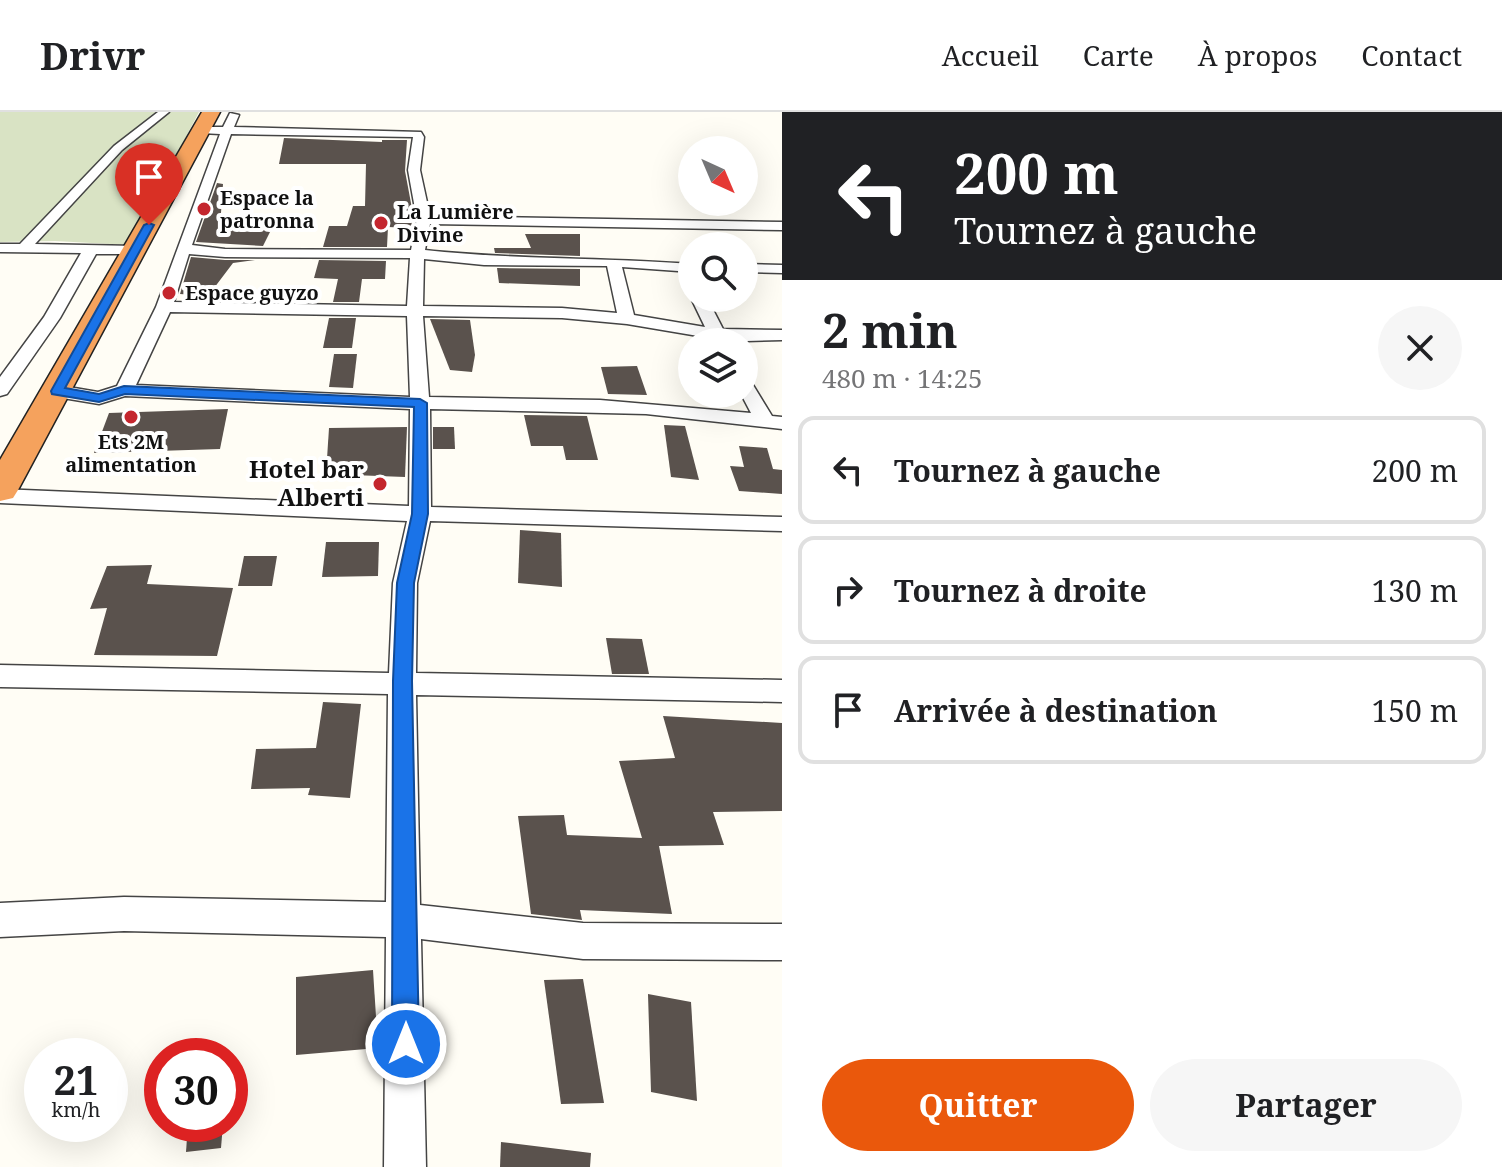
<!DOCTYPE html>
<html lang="fr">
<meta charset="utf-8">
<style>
body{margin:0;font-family:"Noto Serif",serif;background:#f6f6f6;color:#202124;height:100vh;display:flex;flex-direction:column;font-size:30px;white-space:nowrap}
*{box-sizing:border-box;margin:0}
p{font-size:26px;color:#757577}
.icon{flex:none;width:44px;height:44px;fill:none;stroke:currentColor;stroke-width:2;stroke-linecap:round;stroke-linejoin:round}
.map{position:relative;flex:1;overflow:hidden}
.panel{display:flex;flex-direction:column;background:#fff;width:720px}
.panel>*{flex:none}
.hud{background:#202124;color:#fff;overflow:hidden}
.needle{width:52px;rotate:136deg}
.buttons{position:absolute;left:678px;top:24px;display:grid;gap:16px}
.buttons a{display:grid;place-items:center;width:80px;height:80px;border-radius:50%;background:#fff;box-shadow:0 8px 32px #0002;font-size:40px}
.speed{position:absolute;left:24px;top:926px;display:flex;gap:16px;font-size:40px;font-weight:700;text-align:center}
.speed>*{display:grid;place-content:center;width:104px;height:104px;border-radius:50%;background:#fff;box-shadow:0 8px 32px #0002;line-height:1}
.speed small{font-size:20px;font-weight:400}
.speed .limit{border:12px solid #d22;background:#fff;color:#111}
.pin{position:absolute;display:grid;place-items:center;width:68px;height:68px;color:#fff;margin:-82px -34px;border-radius:50% 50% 50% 0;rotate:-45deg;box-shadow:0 0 8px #0007}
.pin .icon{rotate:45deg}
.me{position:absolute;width:88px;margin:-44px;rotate:0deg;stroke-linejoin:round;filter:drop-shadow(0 0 6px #0008)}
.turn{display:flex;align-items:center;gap:28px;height:168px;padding:0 40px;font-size:36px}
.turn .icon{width:104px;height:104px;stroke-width:2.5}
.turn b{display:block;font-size:56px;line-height:68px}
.round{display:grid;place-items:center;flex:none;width:84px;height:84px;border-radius:42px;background:#f6f6f6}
.overview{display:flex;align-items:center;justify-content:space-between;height:136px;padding:0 40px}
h1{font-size:48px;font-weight:700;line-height:60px}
.button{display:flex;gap:16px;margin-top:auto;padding:16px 40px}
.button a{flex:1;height:92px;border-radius:48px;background:#ea580c;color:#fff;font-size:32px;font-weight:700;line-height:92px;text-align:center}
.button a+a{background:#f6f6f6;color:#202124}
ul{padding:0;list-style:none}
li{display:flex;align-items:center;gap:24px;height:108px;margin:0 16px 12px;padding:0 24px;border:4px solid #e0e0e0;border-radius:16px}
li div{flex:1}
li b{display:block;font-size:30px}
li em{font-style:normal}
header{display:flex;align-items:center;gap:48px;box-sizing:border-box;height:112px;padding:0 40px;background:#fff;border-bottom:2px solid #e0e0e0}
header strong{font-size:38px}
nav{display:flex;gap:44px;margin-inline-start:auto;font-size:28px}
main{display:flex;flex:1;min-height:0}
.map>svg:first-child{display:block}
.cemetery{fill:#d9e3c4}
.building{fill:#5a524d}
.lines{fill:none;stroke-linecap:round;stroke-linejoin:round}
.street-casing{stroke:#444;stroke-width:3}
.highway-casing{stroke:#222;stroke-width:3}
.street{fill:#fff;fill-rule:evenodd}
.highway{fill:#f5a25d;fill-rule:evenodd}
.route{fill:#1a73e8;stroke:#114b97;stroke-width:2}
.poi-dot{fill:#c4262e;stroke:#fff;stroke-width:3}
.labels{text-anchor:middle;stroke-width:8;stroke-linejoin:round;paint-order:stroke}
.far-poi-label{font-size:20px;font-weight:bold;fill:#111;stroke:#fff;text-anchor:start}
.poi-label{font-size:24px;font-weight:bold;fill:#111;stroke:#fff;text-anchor:end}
</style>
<header>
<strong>Drivr</strong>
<nav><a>Accueil</a><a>Carte</a><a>À propos</a><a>Contact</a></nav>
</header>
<main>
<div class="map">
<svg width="782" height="1055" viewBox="0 0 782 1055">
<rect width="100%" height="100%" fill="#fffdf5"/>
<!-- cemetery -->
<polygon class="cemetery" points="0,0 199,0 129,133 55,129 0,130"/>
<!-- building -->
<g class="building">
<polygon points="284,26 382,30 382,28 407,28 405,59 413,102 411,116 388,115 387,135 323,135 329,114 347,114 353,94 365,94 366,52 279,52"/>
<polygon points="217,71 223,72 220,115 273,114 263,134 196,130"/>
<polygon points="525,122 580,122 580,144 495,141 494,136 531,136"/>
<polygon points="191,145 225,148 255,148 233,151 208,184 180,182"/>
<polygon points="319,148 386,149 385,167 362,167 359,190 333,190 338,167 314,166"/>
<polygon points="497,156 580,157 580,174 499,171"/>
<polygon points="329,206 356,206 352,236 323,236"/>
<polygon points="430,207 470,208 475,243 472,260 450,258"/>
<polygon points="334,242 357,242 353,276 329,275"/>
<polygon points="637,254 647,283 608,282 601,255"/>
<polygon points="228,297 220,337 94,341 109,301"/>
<polygon points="524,303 587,304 598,348 566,348 563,334 531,334"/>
<polygon points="664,313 685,314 699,368 671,365"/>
<polygon points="407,315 405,365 326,362 329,316"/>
<polygon points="433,315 454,315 455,337 433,337"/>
<polygon points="739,334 767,336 773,357 782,358 782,382 739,379 730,354 744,355"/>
<polygon points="520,418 561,421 562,475 518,471"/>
<polygon points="326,430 379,430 378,464 322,465"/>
<polygon points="244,444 277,444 272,474 238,474"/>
<polygon points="152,453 147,472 233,476 217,544 94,543 107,496 90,497 107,454"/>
<polygon points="606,526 642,527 649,562 612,562"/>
<polygon points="323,590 361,592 350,686 308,683 310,676 251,677 256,637 316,636"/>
<polygon points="663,604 782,611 782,699 713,700 724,733 659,734 672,802 580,798 582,808 531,802 518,704 564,703 567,723 642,726 619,649 675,646"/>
<polygon points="373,858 378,936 296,943 296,865"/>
<polygon points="583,867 604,991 561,992 544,868"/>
<polygon points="648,882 691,890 697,989 651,980"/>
<polygon points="188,1012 223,1012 221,1036 186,1040"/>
<polygon points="501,1030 591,1041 590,1055 500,1055"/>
</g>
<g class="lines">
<defs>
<g id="street">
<polygon points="158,0 169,0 122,38 35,132 136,134 143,138 136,142 96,142 60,206 7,282 0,284 0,265 44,205 81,141 0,140 0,132 20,132 114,34"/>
<path d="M 230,1 L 239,3 L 234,15 L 421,20 L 424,25 L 420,58 L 430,104 L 782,110 L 782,118 L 430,112 L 425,138 C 514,148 603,145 692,152 L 692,160 L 622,155 L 634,203 L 705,215 L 691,186 L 707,186 L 723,217 L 782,218 L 782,228 L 712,230 L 710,226 L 627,212 L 562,206 L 423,204 L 429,285 L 600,288 L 751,301 L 741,282 L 744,282 L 744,266 L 750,268 L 772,304 L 782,305 L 782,317 L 646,302 L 430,297 L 431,395 L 782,405 L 782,419 L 430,409 L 417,471 L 416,561 L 782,568 L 782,590 L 416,583 L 420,793 L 583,811 L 782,812 L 782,848 L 583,847 L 421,827 L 426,1055 L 384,1055 L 386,825 L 124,819 L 0,825 L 0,791 L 124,785 L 386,790 L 388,582 L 0,575 L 0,553 L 389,561 L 393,471 L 407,409 L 0,391 L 0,377 L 409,394 L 410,297 L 125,284 L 99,292 L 57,285 L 48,279 L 57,273 L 98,280 L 117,274 L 156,195 L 220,22 L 201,21 L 196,18 L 201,15 L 223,15 ZM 231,22 L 413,25 L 408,58 L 417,108 L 411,138 L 225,137 L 192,133 ZM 189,142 L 225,145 L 410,146 L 407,194 L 174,190 ZM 424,147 L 484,153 L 607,154 L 617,201 L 562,196 L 423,194 ZM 170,200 L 407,204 L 410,285 L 136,273 Z"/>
<polygon points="744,152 782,153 782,161 744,160"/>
</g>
<polygon id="highway" points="202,0 220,0 18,378 13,386 0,389 0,348"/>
</defs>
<!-- street casing -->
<use href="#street" class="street-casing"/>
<!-- highway casing -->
<use href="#highway" class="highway-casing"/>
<!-- street -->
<use href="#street" class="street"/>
<!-- highway -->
<use href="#highway" class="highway"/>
</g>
<!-- route -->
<polygon class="route" points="149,111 154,113 65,276 99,282 124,274 420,287 427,291 428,402 414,471 412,569 419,932 415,941 406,945 396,941 392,932 393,569 397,471 412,402 414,295 125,282 99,290 52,282 51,279 144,113"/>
<!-- markers -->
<g class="poi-dot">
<circle cx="204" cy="97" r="8"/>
<circle cx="381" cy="111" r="8"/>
<circle cx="169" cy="181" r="8"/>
<circle cx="131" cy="305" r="8"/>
<circle cx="380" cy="372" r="8"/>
</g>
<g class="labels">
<!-- far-poi labels -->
<g class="far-poi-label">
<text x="220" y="93">Espace la<tspan x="220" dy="23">patronna</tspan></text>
<text x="397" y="107">La Lumière<tspan x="397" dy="23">Divine</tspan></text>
<text x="185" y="188">Espace guyzo</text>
<text x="131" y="337" text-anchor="middle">Ets 2M<tspan x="131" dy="23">alimentation</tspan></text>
</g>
<!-- poi labels -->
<g class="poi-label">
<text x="364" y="366">Hotel bar<tspan x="364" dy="28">Alberti</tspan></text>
</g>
</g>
</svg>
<div class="buttons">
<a><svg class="needle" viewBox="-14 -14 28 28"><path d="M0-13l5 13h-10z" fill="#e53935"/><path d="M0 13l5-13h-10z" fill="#757577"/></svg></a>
<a><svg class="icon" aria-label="search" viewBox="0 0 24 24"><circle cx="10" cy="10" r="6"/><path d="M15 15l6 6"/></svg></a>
<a><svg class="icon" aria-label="layers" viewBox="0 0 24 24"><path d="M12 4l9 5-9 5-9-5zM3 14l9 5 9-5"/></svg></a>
</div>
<div class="speed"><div>21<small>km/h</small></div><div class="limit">30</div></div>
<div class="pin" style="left:149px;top:113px;background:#d93025"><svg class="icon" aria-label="arrive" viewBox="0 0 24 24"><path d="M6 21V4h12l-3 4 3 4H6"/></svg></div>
<svg class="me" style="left:406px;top:932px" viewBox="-20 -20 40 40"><circle r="17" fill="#1a73e8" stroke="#fff" stroke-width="3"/><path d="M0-11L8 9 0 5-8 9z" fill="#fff"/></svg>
</div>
<section class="panel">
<div class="hud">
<div class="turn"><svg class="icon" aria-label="left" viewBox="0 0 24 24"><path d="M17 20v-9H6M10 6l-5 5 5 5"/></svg><div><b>200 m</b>Tournez à gauche</div></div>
</div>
<div class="overview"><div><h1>2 min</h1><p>480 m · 14:25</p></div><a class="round"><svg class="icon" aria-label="close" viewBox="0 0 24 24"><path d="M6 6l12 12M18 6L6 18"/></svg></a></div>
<ul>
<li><svg class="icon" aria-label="left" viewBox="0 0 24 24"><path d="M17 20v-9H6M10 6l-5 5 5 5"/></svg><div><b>Tournez à gauche</b></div><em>200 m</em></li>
<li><svg class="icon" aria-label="right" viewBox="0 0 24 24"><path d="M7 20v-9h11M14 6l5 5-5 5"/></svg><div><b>Tournez à droite</b></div><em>130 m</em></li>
<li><svg class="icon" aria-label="arrive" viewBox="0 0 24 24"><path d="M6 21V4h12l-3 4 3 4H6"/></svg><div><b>Arrivée à destination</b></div><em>150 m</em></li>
</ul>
<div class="button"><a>Quitter</a><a>Partager</a></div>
</section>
</main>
